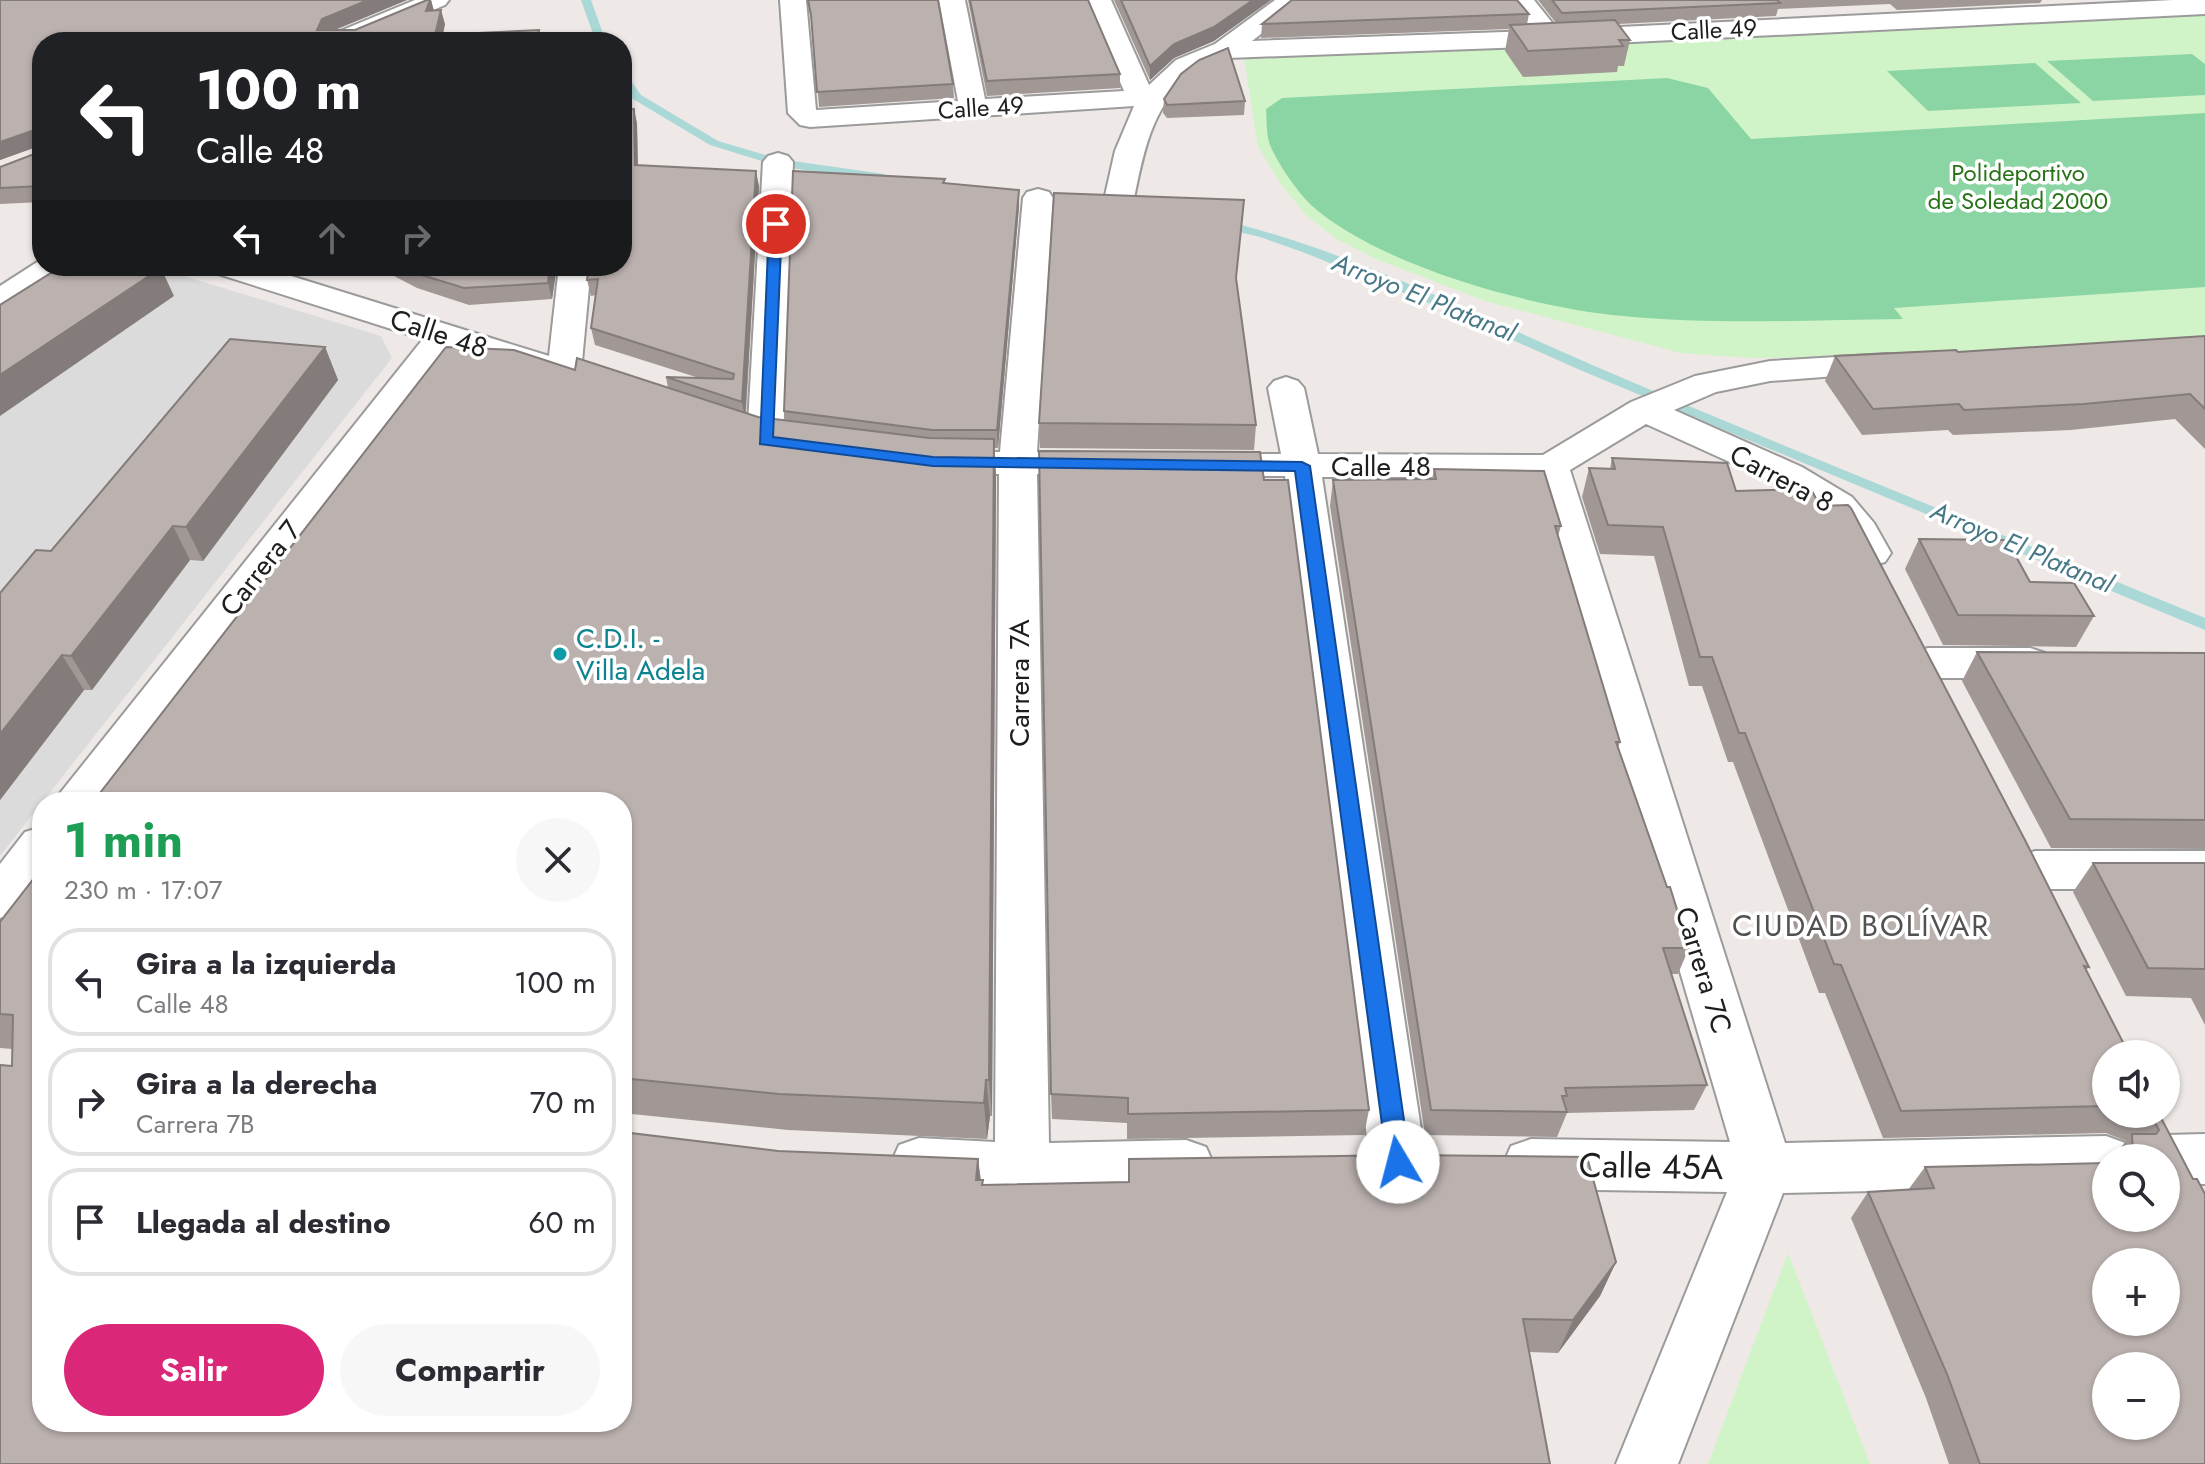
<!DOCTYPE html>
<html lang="es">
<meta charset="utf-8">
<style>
body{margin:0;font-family:Jost,sans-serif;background:#f7f7f7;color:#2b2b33;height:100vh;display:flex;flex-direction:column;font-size:30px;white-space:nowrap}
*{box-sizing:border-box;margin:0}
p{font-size:26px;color:#7c7c81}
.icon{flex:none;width:44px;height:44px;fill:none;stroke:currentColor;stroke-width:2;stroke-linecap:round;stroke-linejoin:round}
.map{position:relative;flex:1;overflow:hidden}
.side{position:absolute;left:32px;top:792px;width:600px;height:640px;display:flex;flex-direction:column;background:#fff;border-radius:32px;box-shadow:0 2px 6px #0004}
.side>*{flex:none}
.top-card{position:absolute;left:32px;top:32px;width:600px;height:244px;border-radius:32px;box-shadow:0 2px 6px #0004;background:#202124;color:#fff;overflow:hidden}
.buttons{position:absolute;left:2092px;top:1040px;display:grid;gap:16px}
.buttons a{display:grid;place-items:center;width:88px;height:88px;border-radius:50%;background:#fff;box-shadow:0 2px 6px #0004;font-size:40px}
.pin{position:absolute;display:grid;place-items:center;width:68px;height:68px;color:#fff;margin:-34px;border:4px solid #fff;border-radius:50%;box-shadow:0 2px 8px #0007}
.me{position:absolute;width:88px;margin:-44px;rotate:352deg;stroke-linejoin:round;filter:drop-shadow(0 0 6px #0008)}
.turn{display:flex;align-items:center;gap:28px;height:168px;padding:0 32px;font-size:36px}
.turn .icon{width:104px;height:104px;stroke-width:2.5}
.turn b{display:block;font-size:56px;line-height:68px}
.lanes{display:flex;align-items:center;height:76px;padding:0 32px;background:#0003;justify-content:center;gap:40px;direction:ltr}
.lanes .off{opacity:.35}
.round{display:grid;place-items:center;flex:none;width:84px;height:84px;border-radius:42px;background:#f7f7f7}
.headline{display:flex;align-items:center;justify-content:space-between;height:136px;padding:0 32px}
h1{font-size:48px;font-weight:700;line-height:60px;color:#1e9e55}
.cta{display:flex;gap:16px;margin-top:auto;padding:16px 32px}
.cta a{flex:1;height:92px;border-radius:48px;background:#db2777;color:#fff;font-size:32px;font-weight:700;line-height:92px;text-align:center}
.cta a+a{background:#f7f7f7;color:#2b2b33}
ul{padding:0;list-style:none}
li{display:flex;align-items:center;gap:24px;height:108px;margin:0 16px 12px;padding:0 16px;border:4px solid #e1e1e2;border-radius:32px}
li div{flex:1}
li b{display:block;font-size:30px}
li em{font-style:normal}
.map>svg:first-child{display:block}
.residential{fill:#dcdbdc}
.park{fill:#d0f4c7}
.pitch{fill:#8bd5a5}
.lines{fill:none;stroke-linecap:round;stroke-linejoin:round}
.stream{fill:#aad8d6;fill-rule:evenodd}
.minor-casing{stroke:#9b9b9b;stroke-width:4}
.minor{fill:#fff;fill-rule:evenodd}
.wall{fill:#a19896}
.shaded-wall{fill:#837c7a}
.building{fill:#bbb1af;stroke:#837c7a;stroke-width:2;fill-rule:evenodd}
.route{fill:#1a73e8;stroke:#114b97;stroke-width:2}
.culture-dot{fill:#0f9aa8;stroke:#fff;stroke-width:3}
.labels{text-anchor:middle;stroke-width:7;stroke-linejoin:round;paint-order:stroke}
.far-street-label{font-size:24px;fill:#1e1e1e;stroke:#fff}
.far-park-label{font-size:24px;fill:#287217;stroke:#fff}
.far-water-label{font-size:26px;font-style:italic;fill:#477887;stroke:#fff}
.street-label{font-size:28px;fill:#1e1e1e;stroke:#fff}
.culture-label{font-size:28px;fill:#0d838f;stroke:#fff;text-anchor:start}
.neighbourhood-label{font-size:30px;letter-spacing:2px;fill:#515151;stroke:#fff}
.near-street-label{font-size:34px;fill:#1e1e1e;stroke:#fff}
</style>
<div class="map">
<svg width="2205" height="1464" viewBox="0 0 2205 1464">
<rect width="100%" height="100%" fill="#eee9e6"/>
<!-- residential -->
<polygon class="residential" points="151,266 381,336 392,358 0,856 0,335"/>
<!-- park -->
<g class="park">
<polygon points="2205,9 2205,341 2016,355 1752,358 1681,353 1485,301 1376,259 1335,238 1305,214 1281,184 1258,147 1244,58"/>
<polygon points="1788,1253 1870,1464 1708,1464"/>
</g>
<!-- pitch -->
<g class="pitch">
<polygon points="2192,54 2205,64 2205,95 2093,101 2047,61"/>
<polygon points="2035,63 2081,103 1928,111 1887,71"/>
<path d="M 1667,78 L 1708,88 L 1751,139 L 2205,113 L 2205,287 L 1894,308 L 1903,319 C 1810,320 1715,325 1623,316 C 1533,308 1379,266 1311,205 C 1296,190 1278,164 1270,145 C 1266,135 1267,120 1266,109 L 1282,98 Z"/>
</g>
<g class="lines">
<!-- stream -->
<g class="stream">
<polygon points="581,0 591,0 606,42 596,42"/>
<polygon points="622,73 626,74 641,95 718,141 779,159 884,174 890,178 884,182 778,166 710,145 633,99 622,84"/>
<path d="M 1218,219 C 1348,250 1468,311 1590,364 C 1793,451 2000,533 2205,618 L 2205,630 L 1580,370 L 1441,308 L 1305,253 L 1260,237 L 1214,226 L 1214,220 Z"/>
</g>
<defs>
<g id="minor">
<polygon points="415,0 449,0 445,5 359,42 324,42 328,36"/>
<path d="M 780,0 L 806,0 L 816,110 L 958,101 L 939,0 L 965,0 L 985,99 L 1124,91 L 1085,0 L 1111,0 L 1149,85 L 1176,60 L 1215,44 L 1275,0 L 1304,0 L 1252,41 L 1532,31 L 1508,0 L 1534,0 L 1558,30 L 2173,0 L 2205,0 L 2205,14 L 1551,46 L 1228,58 C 1217,62 1203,66 1193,73 C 1150,105 1142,159 1132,209 L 1128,215 L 1117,218 L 1106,215 L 1102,209 L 1115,151 L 1134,106 L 810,127 L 800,125 L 788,113 Z"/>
<polygon points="778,153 788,156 793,162 783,441 778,449 765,452 752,449 747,441 763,162 768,156"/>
<polygon points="1038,189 1049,192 1053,198 1037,452 1099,453 1112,456 1118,464 1112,472 1099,475 1037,474 1049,1143 1186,1140 1206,1147 1214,1165 1206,1183 1186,1190 1022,1193 919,1188 899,1181 891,1163 899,1145 919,1138 995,1142 999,474 936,473 923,470 918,462 923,454 936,451 1000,452 1023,198 1027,192"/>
<polygon points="42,259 42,266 69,266 64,273 12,307 0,310 0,286"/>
<polygon points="210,266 259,266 549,356 559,266 591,266 581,372 576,379 564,382 451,348 102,802 53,802 423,339 215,273"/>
<polygon points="1888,354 1900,357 1905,364 1900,371 1770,381 1716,392 1674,410 1802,467 1852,497 1874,523 1891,553 1885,562 1871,566 1857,562 1826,513 1776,483 1646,424 1570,470 1785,1143 2106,1136 2125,1143 2132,1158 2106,1158 2106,1186 1783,1193 1678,1464 1616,1464 1727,1192 1531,1189 1511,1182 1503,1164 1511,1146 1531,1139 1730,1142 1535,477 1322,477 1426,1162 1418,1180 1398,1187 1378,1180 1370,1162 1285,476 1204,476 1191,473 1185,465 1191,457 1204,454 1281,454 1268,388 1274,381 1286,377 1298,381 1304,388 1318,454 1543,455 1631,402 1695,376 1770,361"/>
<polygon points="1928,648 2030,648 2045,653 2051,663 2045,673 2030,678 1928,678 1913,673 1907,663 1913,653"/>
<polygon points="42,827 42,880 17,913 0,918 0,864 25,832"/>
<polygon points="2035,851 2205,851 2205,889 2035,889 2018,883 2011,870 2018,857"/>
<polygon points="2205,1134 2205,1184 2166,1185 2166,1158 2139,1158 2147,1142 2166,1135"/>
</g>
</defs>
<!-- minor casing -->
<use href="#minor" class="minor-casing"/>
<!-- minor -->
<use href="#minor" class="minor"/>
</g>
<!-- wall -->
<g class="wall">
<polygon points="0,0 407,0 335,30 355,30 427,0 431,0 434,10 445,24 443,34 539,30 542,42 42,42 42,202 0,204 0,167 37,153 37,147 0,160"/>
<polygon points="807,0 938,0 953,84 954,98 819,107 812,23"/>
<polygon points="968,0 1088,0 1120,74 1120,88 987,96"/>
<polygon points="1114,0 1271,0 1214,41 1174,58 1150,80"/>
<polygon points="1538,0 2042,0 2040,3 1897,10 1890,4 1778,9 1776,16 1618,24 1630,40 1624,66 1618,66 1617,72 1523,77 1505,51 1509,29 1261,38 1262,24 1529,14 1527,24 1556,23"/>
<polygon points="1164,99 1245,101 1244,115 1167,118 1163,113"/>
<polygon points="634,109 637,124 638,165 759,186 746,413 758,417 786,420 784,411 945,183 1019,207 998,448 994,448 996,477 992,1116 990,1116 987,1139 788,1130 622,1113 622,802 575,370 668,388 666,377 699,378 595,345 591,328 596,295 591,296 587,280"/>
<polygon points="1244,200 1236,282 1256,425 1254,450 1040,448 1039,423"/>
<polygon points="375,266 557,266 552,299 469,305 417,288"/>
<polygon points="2205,336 2205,449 2175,419 2071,430 1953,435 1948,430 1862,435 1825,381 1835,356 1958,352"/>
<polygon points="325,347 338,380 203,561 190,560 92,690 84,690 0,800 0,593 51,551"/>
<polygon points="1612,458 1736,491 1820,506 2089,967 2086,970 2106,1054 2106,1114 2159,1114 2205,1464 1949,1464 1926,1398 1851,1218 1868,1192 1908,1190 1925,1167 2106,1218 2133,1158 2112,1158 2126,1141 2106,1133 1883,1138 1825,993 1819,993 1733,762 1728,762 1702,686 1689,686 1654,556 1600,554 1582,497 1589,468 1610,469"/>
<polygon points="1434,469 1561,526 1558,536 1620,742 1618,748 1689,948 1678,974 1671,974 1707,1085 1694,1110 1567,1113 1557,1137 1425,1135 1330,506 1333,480 1432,479"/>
<polygon points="1264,480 1369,1110 1364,1135 1127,1139 1127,1123 1052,1119 1051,1094"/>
<polygon points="1919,539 2030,582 2094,616 2076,647 1943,645 1905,569"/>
<polygon points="1977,652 2205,653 2205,849 2051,848 1962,681"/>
<polygon points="2093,863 2205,863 2205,1025 2191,998 2126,996 2073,892"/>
<polygon points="42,868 42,1422 622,1422 622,1132 778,1151 978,1159 981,1180 983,1180 983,1185 1128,1182 1129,1159 1407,1155 1587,1157 1616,1262 1600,1296 1558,1353 1529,1352 1550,1464 0,1464 0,1065 12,1066 12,1049 0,1048 0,922"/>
</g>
<!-- shaded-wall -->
<g class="shaded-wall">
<polygon points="368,0 407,0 327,33 317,30 322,19"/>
<polygon points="430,0 431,0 434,13 426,11"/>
<polygon points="1253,0 1271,0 1214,41 1174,58 1150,80 1150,66 1174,44"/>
<polygon points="441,10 445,24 441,42 435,35"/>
<polygon points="539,30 542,42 536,42"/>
<polygon points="634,109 637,124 638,180 635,165"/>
<polygon points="34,130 41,145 0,160 0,142"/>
<polygon points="756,171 759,186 745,419 742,402"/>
<polygon points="1019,190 1019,207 998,448 997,430"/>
<polygon points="550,266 557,266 552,299 548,283"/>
<polygon points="161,268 174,296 0,416 0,375"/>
<polygon points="325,347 338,380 203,561 186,527"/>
<polygon points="994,439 996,477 992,1116 989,1080"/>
<polygon points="173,526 190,560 92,690 71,656"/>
<polygon points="62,655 84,690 0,800 0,734"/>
<polygon points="986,1080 990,1116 987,1139 984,1103"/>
<polygon points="978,1159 982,1194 976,1180"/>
<polygon points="1616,1262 1600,1296 1558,1353 1573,1320"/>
</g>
<!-- building -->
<g class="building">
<polygon points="0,0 368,0 322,19 317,30 355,30 427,0 430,0 426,11 441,10 435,35 539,30 536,42 42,42 42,186 0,188 0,167 37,153 38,133 34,130 0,142"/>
<polygon points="808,0 938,0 953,84 817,92 811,15"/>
<polygon points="970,0 1088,0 1120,74 987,81"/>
<polygon points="1121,0 1253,0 1214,27 1174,44 1150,66"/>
<polygon points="1292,0 1517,0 1529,14 1262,24"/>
<polygon points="1552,0 1777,0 1780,3 1562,13"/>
<polygon points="1615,20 1630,40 1619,40 1623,46 1528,51 1510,25"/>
<polygon points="1228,48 1245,101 1167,105 1164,99 1181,74 1199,60"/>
<polygon points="634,109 635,165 756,171 742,402 666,377 733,379 734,374 591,328 598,279 587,280 589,266 622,266 622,110"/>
<polygon points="793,171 945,179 943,183 1019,190 997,430 932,430 784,411"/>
<polygon points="1054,193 1244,200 1236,278 1256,425 1039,423"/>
<polygon points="62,266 153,266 161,268 0,375 0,305"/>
<polygon points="400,266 550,266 548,283 464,288 412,272"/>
<polygon points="2205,336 2205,409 2190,394 2084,404 1964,410 1959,404 1873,409 1835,356 1956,350 1958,352"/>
<polygon points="230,339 325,347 186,527 173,526 71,656 62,655 0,734 0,593 36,550 51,551"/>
<polygon points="446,347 514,350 575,370 577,358 758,417 929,438 994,439 989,1080 986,1080 984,1103 779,1094 622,1078 622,802 93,802"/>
<polygon points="1039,451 1260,452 1264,480 1288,480 1369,1110 1128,1114 1128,1098 1051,1094"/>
<polygon points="1612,458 1727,463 1736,491 1811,489 1820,506 1848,505 1851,508 2026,842 2089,967 2084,966 2129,1054 2106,1054 2106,1106 1901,1111 1841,965 1834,964 1745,733 1739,733 1712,657 1700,657 1663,527 1608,525 1589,468 1615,469"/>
<polygon points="1434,469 1544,471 1561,526 1555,526 1620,742 1616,742 1667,887 1670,887 1689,948 1663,948 1707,1085 1565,1088 1567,1096 1562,1096 1567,1112 1431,1110 1333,480 1436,479"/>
<polygon points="1919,539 2007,540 2030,582 2074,583 2094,616 1958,615"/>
<polygon points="1977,652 2205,653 2205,820 2070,819"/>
<polygon points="2093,863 2205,863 2205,969 2148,968"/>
<polygon points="42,868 42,1422 622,1422 622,1132 778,1151 978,1159 976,1180 983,1180 982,1185 1129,1182 1129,1159 1407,1155 1587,1157 1616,1262 1573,1320 1523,1319 1550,1464 0,1464 0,1065 12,1066 13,1015 0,1014 0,922"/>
<path d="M 2150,1114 L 2159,1114 L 2193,1179 L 2197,1179 L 2205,1194 L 2205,1464 L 1980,1464 L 1947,1374 L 1868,1192 L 1934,1188 L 1925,1167 L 2106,1163 L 2106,1218 L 2166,1218 L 2166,1158 L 2133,1158 L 2132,1134 L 2156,1134 L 2159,1130 ZM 2106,1262 L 2166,1262 L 2166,1322 L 2106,1322 ZM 2106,1366 L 2166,1366 L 2166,1426 L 2106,1426 Z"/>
</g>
<!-- route -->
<polygon class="route" points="776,220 782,224 773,437 933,457 1302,462 1310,466 1410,1162 1406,1169 1398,1172 1390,1169 1387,1162 1295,471 933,466 760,444 769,224"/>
<!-- markers -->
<circle class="culture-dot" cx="560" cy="654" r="8"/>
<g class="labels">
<!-- far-street labels -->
<g class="far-street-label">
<text transform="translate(1714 30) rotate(-3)" y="8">Calle 49</text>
<text transform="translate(981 108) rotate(-4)" y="8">Calle 49</text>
</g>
<!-- far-park labels -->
<g class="far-park-label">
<text x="2018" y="181">Polideportivo<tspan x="2018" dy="28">de Soledad 2000</tspan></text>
</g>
<!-- far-water labels -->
<g class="far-water-label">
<text transform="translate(1424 297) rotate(22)" y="9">Arroyo El Platanal</text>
<text transform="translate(2022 547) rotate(23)" y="9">Arroyo El Platanal</text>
</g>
<!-- street labels -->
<g class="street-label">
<text transform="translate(439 333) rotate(18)" y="10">Calle 48</text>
<text x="1381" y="476">Calle 48</text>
<text transform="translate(1782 478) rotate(28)" y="10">Carrera 8</text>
<text transform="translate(260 568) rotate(-52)" y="10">Carrera 7</text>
<text transform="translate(1019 683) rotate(-90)" y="10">Carrera 7A</text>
<text transform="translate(1704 970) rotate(73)" y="10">Carrera 7C</text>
</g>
<!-- culture labels -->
<g class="culture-label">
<text x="576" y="648">C.D.I. -<tspan x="576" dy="32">Villa Adela</tspan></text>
</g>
<!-- neighbourhood labels -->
<g class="neighbourhood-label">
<text x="1861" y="936">CIUDAD BOLÍVAR</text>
</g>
<!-- near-street labels -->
<g class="near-street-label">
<text transform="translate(1651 1166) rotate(1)" y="12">Calle 45A</text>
</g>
</g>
</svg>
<div class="buttons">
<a><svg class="icon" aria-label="sound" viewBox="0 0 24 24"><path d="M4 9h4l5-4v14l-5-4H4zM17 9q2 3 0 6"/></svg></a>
<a><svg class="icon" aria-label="search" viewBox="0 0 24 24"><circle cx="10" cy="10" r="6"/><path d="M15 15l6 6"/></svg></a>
<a>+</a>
<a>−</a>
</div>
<div class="pin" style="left:776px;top:224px;background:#d93025"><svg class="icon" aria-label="arrive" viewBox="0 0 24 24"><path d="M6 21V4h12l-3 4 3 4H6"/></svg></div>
<svg class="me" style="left:1398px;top:1162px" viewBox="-20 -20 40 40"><circle r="19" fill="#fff"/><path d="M0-13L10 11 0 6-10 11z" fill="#1a73e8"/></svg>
<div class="top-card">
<div class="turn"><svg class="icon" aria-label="left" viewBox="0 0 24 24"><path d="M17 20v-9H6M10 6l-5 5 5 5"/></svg><div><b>100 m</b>Calle 48</div></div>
<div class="lanes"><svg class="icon" aria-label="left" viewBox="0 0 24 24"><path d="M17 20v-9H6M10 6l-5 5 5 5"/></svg><svg class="icon off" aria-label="ahead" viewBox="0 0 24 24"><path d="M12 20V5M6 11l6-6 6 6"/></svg><svg class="icon off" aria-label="right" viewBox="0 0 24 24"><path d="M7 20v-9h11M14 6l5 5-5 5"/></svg></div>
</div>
<section class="side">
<div class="headline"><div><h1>1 min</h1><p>230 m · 17:07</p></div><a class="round"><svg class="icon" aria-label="close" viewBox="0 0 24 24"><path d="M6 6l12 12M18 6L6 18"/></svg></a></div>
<ul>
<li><svg class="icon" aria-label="left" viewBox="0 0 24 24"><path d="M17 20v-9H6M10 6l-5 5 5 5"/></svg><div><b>Gira a la izquierda</b><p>Calle 48</p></div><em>100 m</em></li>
<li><svg class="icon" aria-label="right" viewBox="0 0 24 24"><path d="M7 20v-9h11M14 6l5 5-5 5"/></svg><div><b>Gira a la derecha</b><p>Carrera 7B</p></div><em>70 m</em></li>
<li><svg class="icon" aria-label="arrive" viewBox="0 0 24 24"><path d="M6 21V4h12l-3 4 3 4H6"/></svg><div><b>Llegada al destino</b></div><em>60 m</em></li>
</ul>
<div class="cta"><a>Salir</a><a>Compartir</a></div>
</section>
</div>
